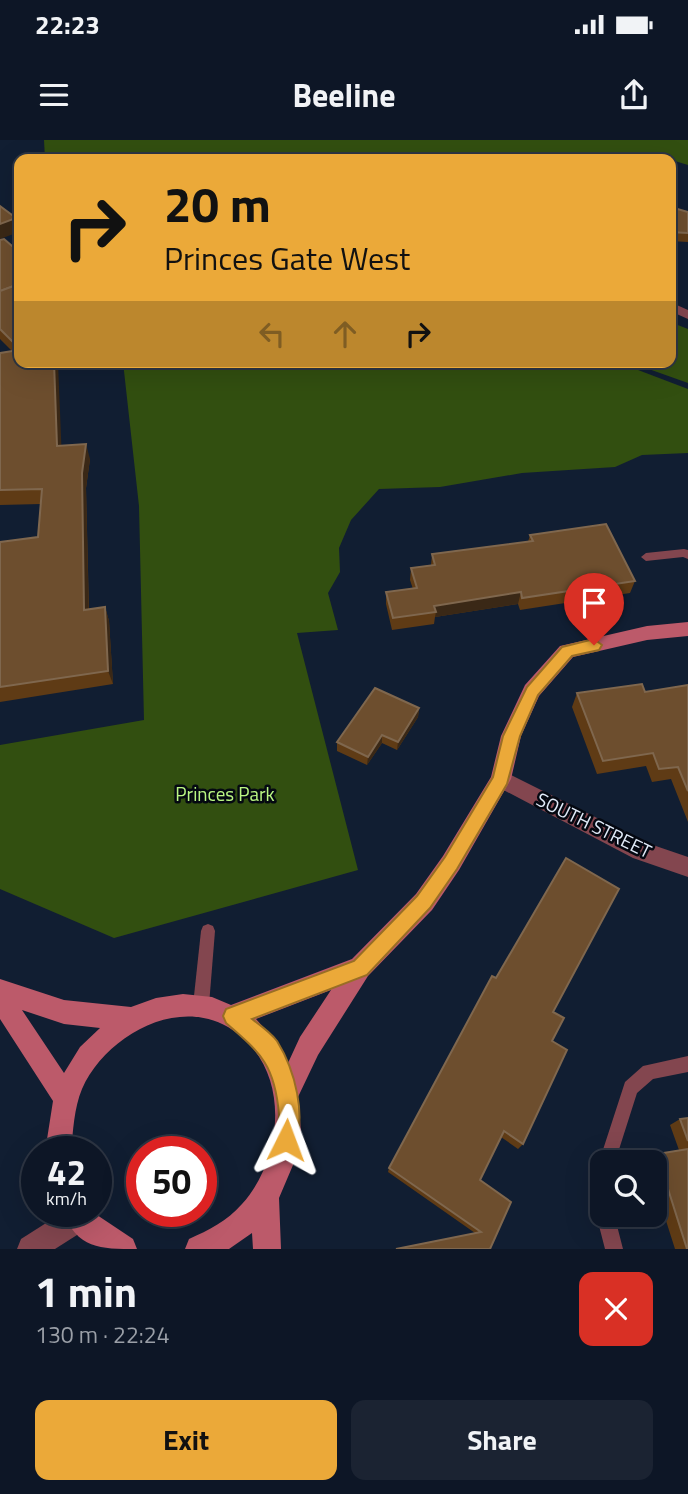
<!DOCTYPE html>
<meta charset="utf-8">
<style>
body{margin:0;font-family:"Titillium Web",sans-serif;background:#1b2332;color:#f1f3f6;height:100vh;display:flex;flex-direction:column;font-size:26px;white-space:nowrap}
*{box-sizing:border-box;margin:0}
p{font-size:23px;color:#9a9fa7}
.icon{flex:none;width:38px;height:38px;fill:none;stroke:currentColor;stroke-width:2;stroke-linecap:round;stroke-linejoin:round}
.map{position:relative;height:1109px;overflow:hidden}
.sheet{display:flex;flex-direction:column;background:#0d1626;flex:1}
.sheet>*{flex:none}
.top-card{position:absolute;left:14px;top:14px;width:662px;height:214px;border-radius:14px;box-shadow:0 7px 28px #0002,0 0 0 2px #2d3543;background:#eba939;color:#111;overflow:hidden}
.tools{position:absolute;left:590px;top:1010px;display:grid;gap:14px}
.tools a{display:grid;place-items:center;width:77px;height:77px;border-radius:14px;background:#0d1626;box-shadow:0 7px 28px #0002,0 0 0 2px #2d3543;font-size:35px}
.speed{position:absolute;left:21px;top:996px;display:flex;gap:14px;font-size:35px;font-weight:700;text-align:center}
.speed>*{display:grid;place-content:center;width:91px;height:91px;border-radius:50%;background:#0d1626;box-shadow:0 7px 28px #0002,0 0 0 2px #2d3543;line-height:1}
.speed small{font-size:18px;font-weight:400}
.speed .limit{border:10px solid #d22;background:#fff;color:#111}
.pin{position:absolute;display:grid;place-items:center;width:60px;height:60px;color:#fff;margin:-72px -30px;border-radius:50% 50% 50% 0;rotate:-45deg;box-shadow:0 0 7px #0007}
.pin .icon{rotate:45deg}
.me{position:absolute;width:77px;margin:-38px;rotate:3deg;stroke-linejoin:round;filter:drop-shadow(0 0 5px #0008)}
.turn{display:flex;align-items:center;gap:24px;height:147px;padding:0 35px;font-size:32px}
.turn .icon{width:91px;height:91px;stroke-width:2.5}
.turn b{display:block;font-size:49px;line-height:60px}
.lanes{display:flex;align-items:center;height:66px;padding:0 35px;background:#0003;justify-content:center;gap:35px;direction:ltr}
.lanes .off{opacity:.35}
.round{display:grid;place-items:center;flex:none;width:74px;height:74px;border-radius:14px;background:#1b2332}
.summary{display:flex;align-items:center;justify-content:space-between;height:119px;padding:0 35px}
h1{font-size:42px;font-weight:700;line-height:52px}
.button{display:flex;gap:14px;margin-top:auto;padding:14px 35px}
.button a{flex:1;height:80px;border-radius:14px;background:#eba939;color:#111;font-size:28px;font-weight:700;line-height:80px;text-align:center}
.button a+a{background:#1b2332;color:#f1f3f6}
.status{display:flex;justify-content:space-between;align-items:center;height:49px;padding:0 35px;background:#0d1626;direction:ltr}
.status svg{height:19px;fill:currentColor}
header{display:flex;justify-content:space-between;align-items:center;height:91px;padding:0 35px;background:#0d1626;font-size:32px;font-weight:700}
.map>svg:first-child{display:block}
.green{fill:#324f10}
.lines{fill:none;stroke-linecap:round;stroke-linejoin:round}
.service{fill:#83464f;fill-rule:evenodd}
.minor{fill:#83464f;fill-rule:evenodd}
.secondary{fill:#bc5a6a;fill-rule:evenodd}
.wall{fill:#5f3b15}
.shaded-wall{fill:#3a2816}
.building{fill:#6d4e2e;stroke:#7f674e;stroke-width:2}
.route{fill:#eba939;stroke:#996e25;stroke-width:2}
.labels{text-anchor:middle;stroke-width:5;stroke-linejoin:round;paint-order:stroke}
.park-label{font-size:19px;fill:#baf683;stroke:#040811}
.street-label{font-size:19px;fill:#e1ebf9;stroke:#040811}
</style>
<div class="status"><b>22:23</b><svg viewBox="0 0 49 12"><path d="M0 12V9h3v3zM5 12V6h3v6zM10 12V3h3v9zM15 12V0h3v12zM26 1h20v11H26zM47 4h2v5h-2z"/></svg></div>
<header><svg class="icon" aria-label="menu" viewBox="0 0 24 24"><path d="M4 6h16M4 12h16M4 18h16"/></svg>Beeline<svg class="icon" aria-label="share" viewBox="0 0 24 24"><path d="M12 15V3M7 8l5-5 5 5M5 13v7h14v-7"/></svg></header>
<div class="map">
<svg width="688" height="1109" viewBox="0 0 688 1109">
<rect width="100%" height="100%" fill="#111e32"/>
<!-- green -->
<g class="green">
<polygon points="44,0 688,0 688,25 665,18 45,19"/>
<polygon points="670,182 688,189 688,243 629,222 670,222"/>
<polygon points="123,222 617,222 688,249 688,313 642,315 615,327 522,333 440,347 379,349 351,380 339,408 340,432 328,453 338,490 297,493 358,730 114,798 0,749 0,605 144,580 139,366"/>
</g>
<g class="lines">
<!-- service -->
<g class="service">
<polygon points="684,409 688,410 688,419 683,417 646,421 641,417 646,413"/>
<polygon points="208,784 213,786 215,791 209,865 206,870 201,873 196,870 193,865 201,791 203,786"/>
<polygon points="688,916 688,932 653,939 637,953 615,1022 602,1022 601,1028 599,1022 625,942 643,926"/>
<polygon points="602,1039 602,1066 596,1063 593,1057 596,1041"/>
<polygon points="602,1067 602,1074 614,1074 623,1109 605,1109 596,1074 599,1068"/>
</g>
<!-- minor -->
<g class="minor">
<polygon points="670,162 688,170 688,179 670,171"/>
<polygon points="501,630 647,703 688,717 688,737 633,718 494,645 491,639 494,633"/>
<polygon points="65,1071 89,1071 92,1078 88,1088 55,1109 17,1109 21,1099"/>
</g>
<!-- secondary -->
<g class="secondary">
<path d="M 688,482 L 688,496 L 647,500 L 573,517 L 539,556 L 521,596 L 511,639 L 459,730 L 432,770 L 368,836 L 318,915 L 298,957 L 301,991 L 296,1018 L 279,1058 L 281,1109 L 253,1109 L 252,1093 L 229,1109 L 185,1109 L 189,1099 C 209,1090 227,1081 242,1064 C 286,1015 291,924 228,887 C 175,856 104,898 82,949 C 74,968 73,991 71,1012 L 45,1012 L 53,961 L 0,879 L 0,839 L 64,860 L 131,867 L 156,858 L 183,854 L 212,857 L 231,865 L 352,819 L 416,754 L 443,716 L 491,637 L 501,596 L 525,545 L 560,506 L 647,486 ZM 331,850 L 300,897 L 288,923 L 280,906 L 256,879 ZM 22,870 L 64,884 L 100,888 L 80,907 L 64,933 Z"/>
<path d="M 62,1071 L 91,1071 L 133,1099 L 137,1109 C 99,1109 78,1109 62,1071 Z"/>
</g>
</g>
<!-- wall -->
<g class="wall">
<polygon points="670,65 674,68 688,72 688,102 670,101"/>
<polygon points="0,100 19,112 19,222 61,306 90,319 86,348 89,469 105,467 109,481 113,544 0,562 0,478 38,397 41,364 0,365 0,213 12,211 0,199"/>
<polygon points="530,395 635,441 630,453 520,470 518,464 435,477 434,484 392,490 386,464 386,452 413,449 410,440 411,428 431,425 432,414 528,402"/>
<polygon points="688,545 688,682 671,639 652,642 646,626 597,634 572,567 577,553 645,552"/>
<polygon points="419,568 418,577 397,610 382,603 367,625 337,611 337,602"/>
<polygon points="553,872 552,901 523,1004 518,1009 501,997 480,1040 490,1109 475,1093 388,1032 389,1028"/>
<polygon points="688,978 688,1109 675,1109 654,1043 654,1022 648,1022 647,1020 657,1014 679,1010 670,985 680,979"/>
</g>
<!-- shaded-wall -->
<g class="shaded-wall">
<polygon points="16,78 19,92 0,99 0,84"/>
<polygon points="54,222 58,222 62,321 57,306"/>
<polygon points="86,304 90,319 86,348 89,484 84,470 82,333"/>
<polygon points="521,452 518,464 435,477 436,472 434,466"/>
<polygon points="105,467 109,481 113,544 108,531"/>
<polygon points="419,568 418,577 397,610 398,602"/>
<polygon points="382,595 382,603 367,625 368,617"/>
</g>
<!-- building -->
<g class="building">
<polygon points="670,65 674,65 674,68 688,72 688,93 670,92"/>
<polygon points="0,66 16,78 0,84"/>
<polygon points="4,99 19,112 19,144 0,151 0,100"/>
<polygon points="19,144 19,208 0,189 0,151"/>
<polygon points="19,210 19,222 54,222 57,306 86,304 82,333 84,470 105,467 108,531 0,547 0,402 38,397 42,349 0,350 0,213"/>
<polygon points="606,384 635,441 522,458 521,452 434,466 436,472 393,478 386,452 417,448 411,428 435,425 432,414 533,401 530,395"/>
<polygon points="642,544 645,552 688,545 688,651 678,627 659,629 653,613 603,621 577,553"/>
<polygon points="375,548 419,568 398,602 382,595 368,617 337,602"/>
<polygon points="566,718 619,749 553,872 564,878 552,901 567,910 523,1004 504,991 480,1040 511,1062 490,1109 396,1109 481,1092 389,1028 492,836 496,838"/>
<polygon points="688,978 688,1001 680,979"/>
<polygon points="688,1009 688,1109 687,1109 657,1014"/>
</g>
<!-- route -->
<path class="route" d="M 594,499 L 602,505 L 599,510 L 572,516 L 538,555 L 520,596 L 507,644 L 457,729 L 430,768 L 367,835 L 252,879 C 260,885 271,893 277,901 C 295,930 307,976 294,1008 L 286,1011 L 279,1008 C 274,997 279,987 279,975 C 275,926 262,914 226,883 L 223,876 L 226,869 L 354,821 L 417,756 L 445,717 L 493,637 L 503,596 L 527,547 L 562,507 Z"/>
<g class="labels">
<!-- park labels -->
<g class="park-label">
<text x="225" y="661">Princes Park</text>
</g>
<!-- street labels -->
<g class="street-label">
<text transform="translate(594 685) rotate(26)" y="7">SOUTH STREET</text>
</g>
</g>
</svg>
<div class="tools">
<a><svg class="icon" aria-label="search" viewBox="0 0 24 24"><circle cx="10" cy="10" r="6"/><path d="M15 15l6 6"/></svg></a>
</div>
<div class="speed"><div>42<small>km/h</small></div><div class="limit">50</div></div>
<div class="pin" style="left:594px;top:505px;background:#d93025"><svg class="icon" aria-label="arrive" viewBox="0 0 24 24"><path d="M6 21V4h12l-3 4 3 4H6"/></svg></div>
<svg class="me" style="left:286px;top:1000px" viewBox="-20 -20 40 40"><path d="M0-17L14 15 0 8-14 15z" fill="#eba939" stroke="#fff" stroke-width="4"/></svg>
<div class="top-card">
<div class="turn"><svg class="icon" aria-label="right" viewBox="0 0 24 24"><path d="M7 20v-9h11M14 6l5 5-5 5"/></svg><div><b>20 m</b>Princes Gate West</div></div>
<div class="lanes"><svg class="icon off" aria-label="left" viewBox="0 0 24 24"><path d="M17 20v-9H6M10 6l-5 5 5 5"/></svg><svg class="icon off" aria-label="ahead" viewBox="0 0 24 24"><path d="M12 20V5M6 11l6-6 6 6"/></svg><svg class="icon" aria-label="right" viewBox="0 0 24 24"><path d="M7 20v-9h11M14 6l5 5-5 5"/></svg></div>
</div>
</div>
<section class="sheet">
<div class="summary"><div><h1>1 min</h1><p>130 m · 22:24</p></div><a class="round" style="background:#d93025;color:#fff"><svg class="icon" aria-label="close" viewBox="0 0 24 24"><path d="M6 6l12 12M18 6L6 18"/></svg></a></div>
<div class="button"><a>Exit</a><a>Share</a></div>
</section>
